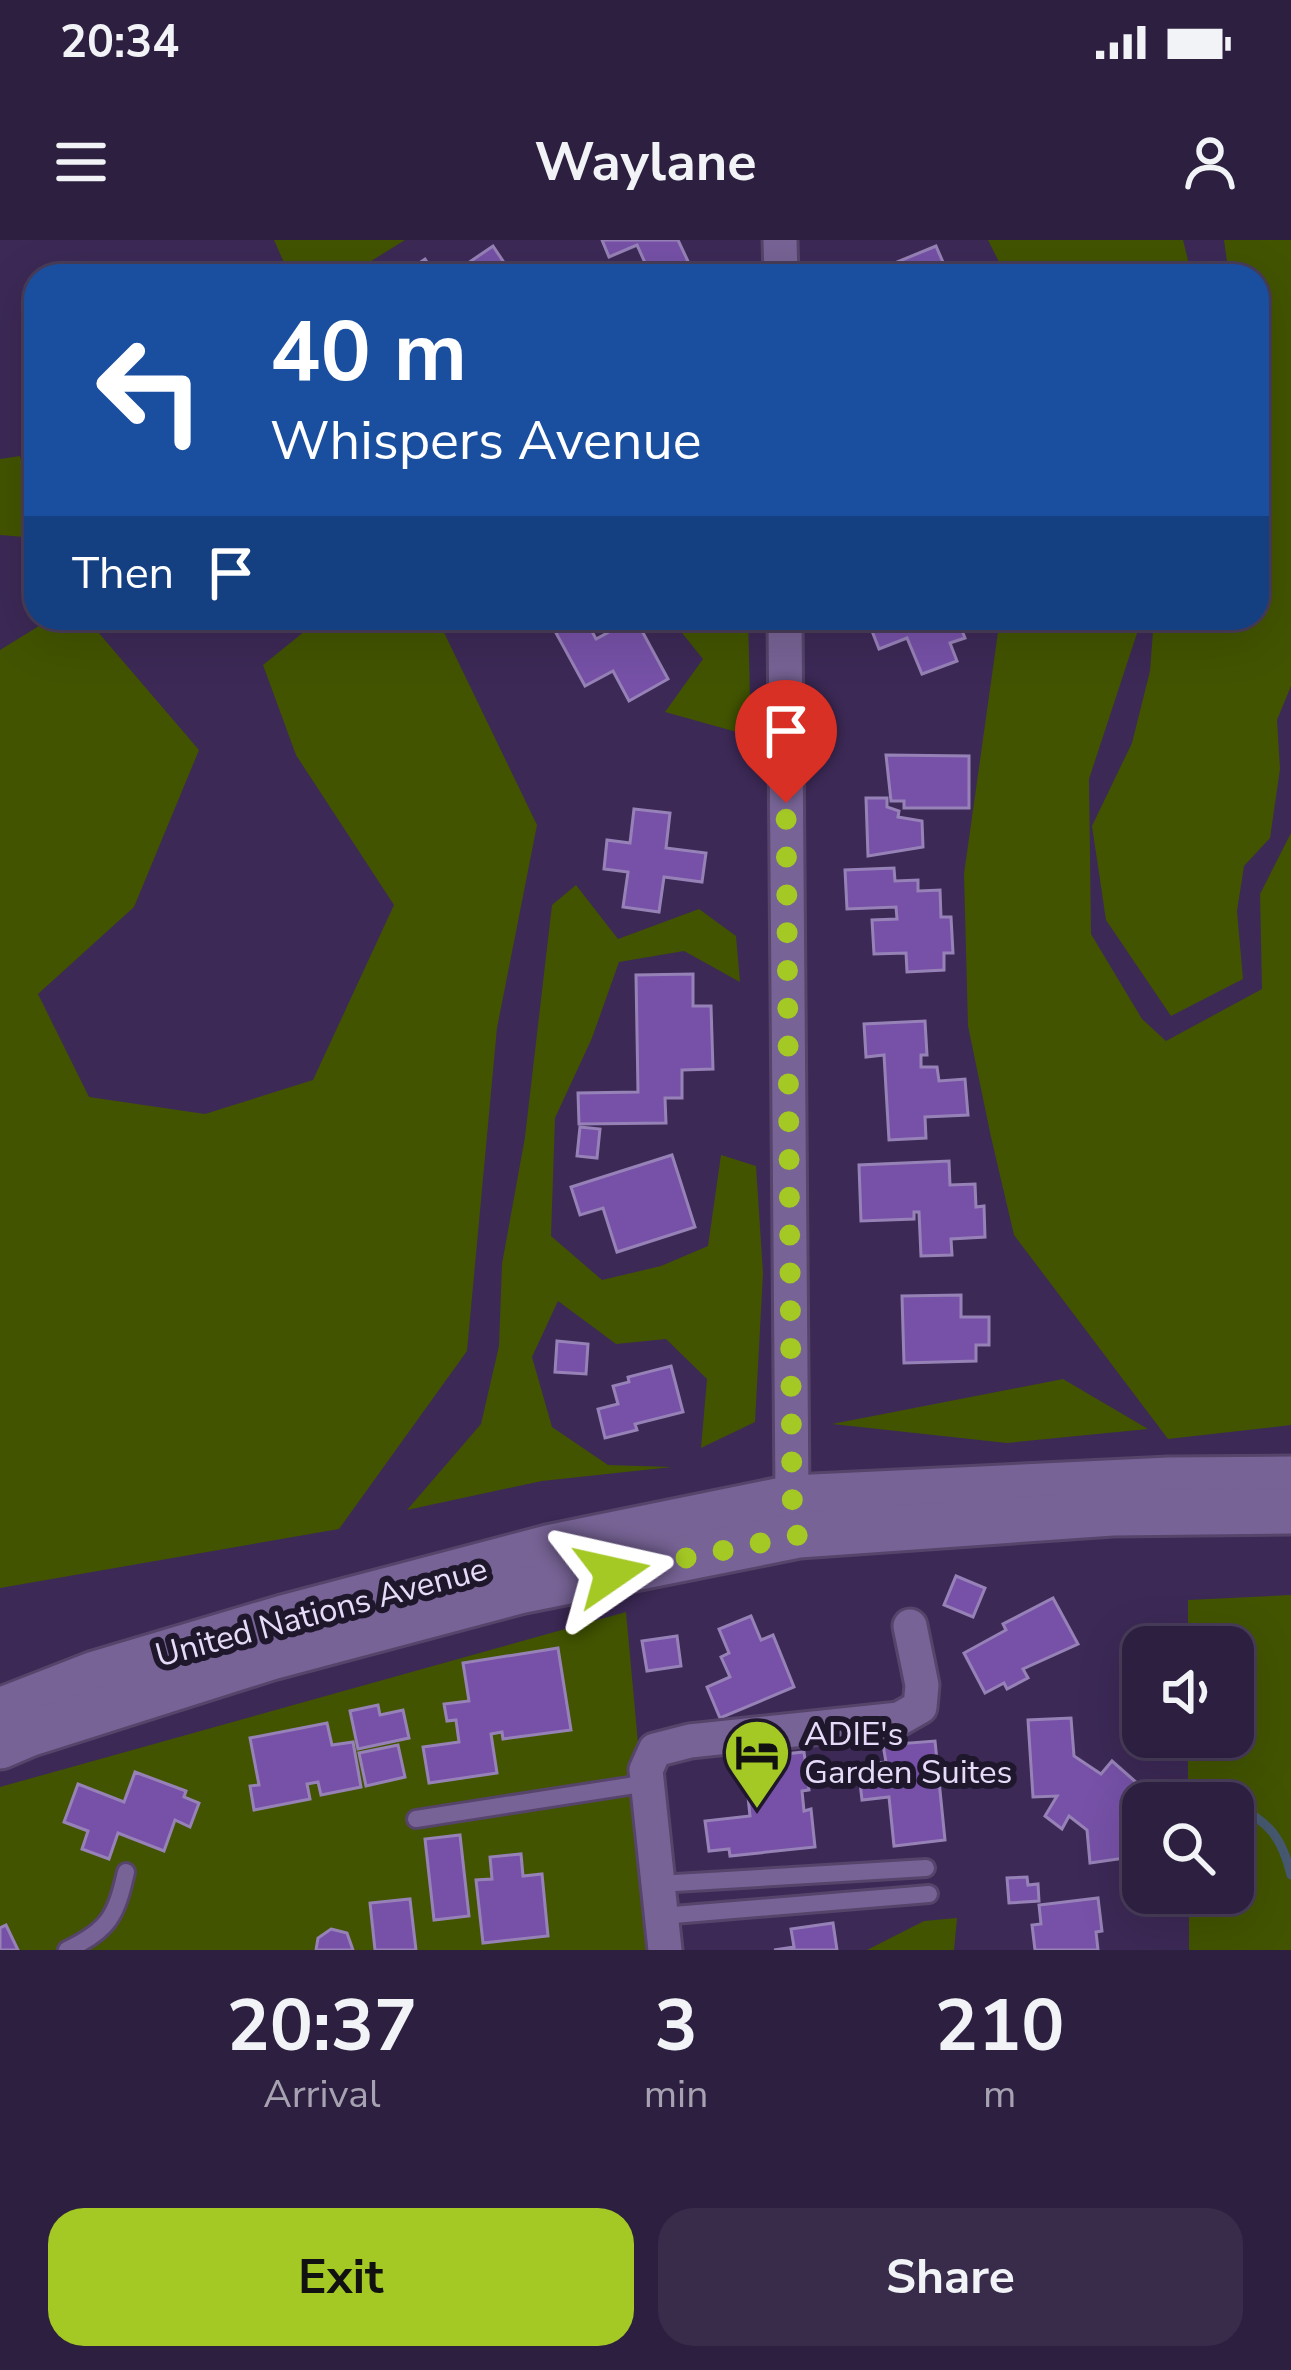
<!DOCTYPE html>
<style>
body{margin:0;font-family:"Nunito Sans",sans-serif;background:#392c4b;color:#f1f3f6;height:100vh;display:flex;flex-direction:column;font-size:45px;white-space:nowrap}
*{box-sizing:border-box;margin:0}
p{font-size:39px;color:#a7a2b1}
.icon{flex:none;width:66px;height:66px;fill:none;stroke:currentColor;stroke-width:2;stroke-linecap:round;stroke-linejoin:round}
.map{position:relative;height:1710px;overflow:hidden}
.side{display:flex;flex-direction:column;background:#2d1f40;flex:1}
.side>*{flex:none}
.banner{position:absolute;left:24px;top:24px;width:1245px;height:366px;border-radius:36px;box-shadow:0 12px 48px #0002,0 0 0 3px #483d59;background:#1a4fa0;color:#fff;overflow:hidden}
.controls{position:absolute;left:1122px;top:1386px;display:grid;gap:24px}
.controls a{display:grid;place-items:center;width:132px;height:132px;border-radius:24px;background:#2d1f40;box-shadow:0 12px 48px #0002,0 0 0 3px #483d59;font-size:60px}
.pin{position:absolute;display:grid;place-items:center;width:102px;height:102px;color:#fff;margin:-123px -51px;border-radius:50% 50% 50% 0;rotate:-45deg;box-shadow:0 0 12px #0007}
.pin .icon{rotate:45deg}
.me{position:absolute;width:132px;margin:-66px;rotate:79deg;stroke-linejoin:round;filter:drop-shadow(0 0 9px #0008)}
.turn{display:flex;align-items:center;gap:42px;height:252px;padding:0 48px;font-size:54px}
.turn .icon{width:156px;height:156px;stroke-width:2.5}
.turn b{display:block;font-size:84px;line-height:102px}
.then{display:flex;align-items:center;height:114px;padding:0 48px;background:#0003;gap:24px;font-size:45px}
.eta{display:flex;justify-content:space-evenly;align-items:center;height:204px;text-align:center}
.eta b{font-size:72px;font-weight:700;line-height:84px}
.action{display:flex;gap:24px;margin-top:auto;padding:24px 48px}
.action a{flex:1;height:138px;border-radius:36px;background:#a4c824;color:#111;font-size:48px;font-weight:700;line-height:138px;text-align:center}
.action a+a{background:#392c4b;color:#f1f3f6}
.status{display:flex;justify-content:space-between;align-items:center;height:84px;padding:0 60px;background:#2d1f40;direction:ltr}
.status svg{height:33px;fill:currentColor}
header{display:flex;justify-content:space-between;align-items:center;height:156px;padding:0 48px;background:#2d1f40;font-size:54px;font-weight:700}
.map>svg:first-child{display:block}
.green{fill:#425400}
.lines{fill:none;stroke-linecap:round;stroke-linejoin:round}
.stream{stroke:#465970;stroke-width:9}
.building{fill:#7651a7;stroke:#9782b7;stroke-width:3}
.lane-casing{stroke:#56446b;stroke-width:22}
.street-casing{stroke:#56446b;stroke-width:39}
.secondary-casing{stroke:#56446b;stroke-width:51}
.lane{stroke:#776395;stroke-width:16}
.street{stroke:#776395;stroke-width:33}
.secondary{stroke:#776395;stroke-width:45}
.route{stroke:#a4c824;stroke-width:21;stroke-dasharray:0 37.8}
.labels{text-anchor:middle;stroke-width:12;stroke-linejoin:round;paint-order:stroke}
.street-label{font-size:33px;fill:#e6dbf8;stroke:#1f172b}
.poi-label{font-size:33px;fill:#e6dbf8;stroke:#1f172b;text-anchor:start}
</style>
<div class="status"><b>20:34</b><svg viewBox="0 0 49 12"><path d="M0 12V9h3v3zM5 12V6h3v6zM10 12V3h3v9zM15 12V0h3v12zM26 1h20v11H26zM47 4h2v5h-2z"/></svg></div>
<header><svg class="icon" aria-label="menu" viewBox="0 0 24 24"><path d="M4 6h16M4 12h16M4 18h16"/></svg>Waylane<svg class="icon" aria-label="person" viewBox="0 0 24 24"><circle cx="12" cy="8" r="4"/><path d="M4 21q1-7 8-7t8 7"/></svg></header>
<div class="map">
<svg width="1291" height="1710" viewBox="0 0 1291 1710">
<rect width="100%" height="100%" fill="#3c2956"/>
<!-- green -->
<g class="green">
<polygon points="274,0 405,0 347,36 290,36"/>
<polygon points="988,0 1183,0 1192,36 1006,36"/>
<polygon points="1224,0 1291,0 1291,446 1277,480 1280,529 1270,598 1244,626 1237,671 1243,739 1171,776 1106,680 1092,586 1132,503 1150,431 1154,378 1257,378 1257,36 1229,36"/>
<polygon points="20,216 36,281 36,298 0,295 0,219"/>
<polygon points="52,378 86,378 199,510 134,667 38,754 89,857 205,874 313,840 394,665 296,515 263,425 321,378 437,378 537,585 497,788 467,1111 339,1289 0,1348 0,410"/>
<polygon points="670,378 748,378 751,496 665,472 703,419"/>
<polygon points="1000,378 1142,378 1089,539 1091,694 1142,779 1166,801 1262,749 1260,654 1291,593 1291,1185 1168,1199 1014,995 991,897 968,786 964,634"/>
<polygon points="576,645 618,699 699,669 736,696 740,742 684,711 619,722 592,798 555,878 551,996 602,1040 661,1026 708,1006 721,915 756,926 763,1033 755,1182 701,1208 707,1139 666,1099 616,1104 558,1061 532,1117 552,1187 608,1225 672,1227 542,1241 407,1270 481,1184 499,1106 502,1024 525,897 552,665"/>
<polygon points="1063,1139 1148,1189 1007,1203 832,1184"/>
<polygon points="1291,1355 1291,1710 1189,1710 1189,1653 1233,1653 1233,1563 1188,1563 1188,1497 1233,1497 1233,1407 1188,1407 1188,1360"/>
<polygon points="626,1372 657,1710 0,1710 0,1547"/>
<polygon points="957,1678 954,1710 867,1710 924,1681"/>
</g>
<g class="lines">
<!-- stream -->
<path class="stream" d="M 1235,1565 C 1269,1582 1282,1597 1291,1635"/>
</g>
<!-- building -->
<g class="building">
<polygon points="602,0 678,0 694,34 651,36 637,5 609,17"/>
<polygon points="493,6 507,27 493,36 449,36"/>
<polygon points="936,6 949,36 863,36"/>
<polygon points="425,19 436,36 400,36"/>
<polygon points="585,378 596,399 635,378 668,439 629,461 613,431 585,446 556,393"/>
<polygon points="867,378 957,378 965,398 950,403 957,421 922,434 907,398 879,409"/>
<polygon points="886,515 969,516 969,568 904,568 904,561 891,561"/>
<polygon points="866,558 887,558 887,567 899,571 898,577 922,581 923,607 868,616"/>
<polygon points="634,569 670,573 666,608 706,613 702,642 664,637 659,672 623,667 628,632 604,629 607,600 630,603"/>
<polygon points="894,628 895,641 918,640 918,651 940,650 941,677 951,677 953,713 944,713 944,730 907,732 906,713 874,714 872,680 897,679 896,667 847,669 845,630"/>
<polygon points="693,734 693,766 711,766 713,829 682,830 682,858 665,858 666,883 579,884 578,853 638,852 636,735"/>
<polygon points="925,781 927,815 921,815 921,827 937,827 939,841 965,839 968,875 925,877 926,898 889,900 884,815 866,817 864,784"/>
<polygon points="580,887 600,889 597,918 577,916"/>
<polygon points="672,915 695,987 617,1012 603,968 580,975 571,947"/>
<polygon points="949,921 950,945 975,944 976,967 984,966 985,997 951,999 952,1015 921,1016 919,972 914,972 914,979 861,981 859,925"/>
<polygon points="961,1055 961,1077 989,1077 989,1105 976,1105 976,1121 904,1123 902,1056"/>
<polygon points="557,1101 588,1104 586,1134 555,1132"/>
<polygon points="671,1126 683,1172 635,1184 637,1190 605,1198 598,1169 618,1164 613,1146 629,1142 628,1137"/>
<polygon points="956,1336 985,1348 973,1377 944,1365"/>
<polygon points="1053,1358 1078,1404 1023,1429 1028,1438 1007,1449 1004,1443 985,1453 964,1413 1006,1390 1003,1384"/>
<polygon points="751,1376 761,1400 773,1395 794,1447 720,1478 707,1447 730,1437 721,1417 729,1413 719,1389"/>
<polygon points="677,1396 681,1426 647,1431 642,1401"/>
<polygon points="558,1408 571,1490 503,1499 502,1492 491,1494 497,1533 429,1543 423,1507 459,1502 456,1480 447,1481 444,1464 469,1461 463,1423"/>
<polygon points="378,1465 380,1475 403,1470 409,1498 358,1509 350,1471"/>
<polygon points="1071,1478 1074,1516 1101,1534 1112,1521 1137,1543 1125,1557 1132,1617 1090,1623 1087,1590 1069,1576 1062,1589 1045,1576 1057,1556 1033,1557 1028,1480"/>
<polygon points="327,1483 332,1505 353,1502 361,1547 321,1555 318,1542 307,1544 310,1559 254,1570 250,1546 259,1545 250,1498"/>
<polygon points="935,1501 945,1600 894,1606 889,1557 862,1560 858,1525 886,1522 883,1505"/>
<polygon points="398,1505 405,1537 366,1546 359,1513"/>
<polygon points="804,1512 809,1550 802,1551 804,1571 811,1569 815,1607 730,1616 729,1609 709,1611 705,1581 750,1576 744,1518"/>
<polygon points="135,1532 186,1551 184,1557 199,1563 190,1587 175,1580 164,1611 118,1593 109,1619 82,1609 88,1591 64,1582 78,1544 124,1562"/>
<polygon points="460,1595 469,1676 434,1680 425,1599"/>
<polygon points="521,1614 523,1636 542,1634 548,1696 483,1703 476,1640 492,1639 490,1617"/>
<polygon points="1027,1637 1028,1645 1038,1644 1039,1661 1009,1663 1007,1638"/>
<polygon points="1098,1658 1102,1691 1096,1692 1098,1710 1035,1710 1032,1685 1041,1684 1039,1665"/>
<polygon points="410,1659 416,1710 375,1710 370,1663"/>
<polygon points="833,1683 837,1710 774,1710 794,1707 791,1689"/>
<polygon points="6,1685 18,1710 0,1710 0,1688"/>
<polygon points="331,1689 347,1693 353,1710 316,1710 318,1698"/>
</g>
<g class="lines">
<defs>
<g id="lane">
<polyline points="416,1579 648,1543"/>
<polyline points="658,1644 926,1628"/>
<polyline points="661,1676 929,1654"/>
<path d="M 67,1710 C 109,1690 116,1676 126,1632"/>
</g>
<g id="street">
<polyline points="780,0 781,36"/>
<polyline points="785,378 792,1258 795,1276"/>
<polyline points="665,1710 646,1530 655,1510 690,1501 899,1479 920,1467 922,1445 910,1386"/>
</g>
<g id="secondary">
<polyline points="0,1471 95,1434 283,1378 552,1307 792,1258 1169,1240 1291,1239"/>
<polyline points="0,1506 28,1494 271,1417 519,1351 799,1295 1112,1273 1291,1271"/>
</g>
</defs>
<!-- lane casing -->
<use href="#lane" class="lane-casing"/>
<!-- street casing -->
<use href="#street" class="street-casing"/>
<!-- secondary casing -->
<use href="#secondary" class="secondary-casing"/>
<!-- lane -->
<use href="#lane" class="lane"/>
<!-- street -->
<use href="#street" class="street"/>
<!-- secondary -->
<use href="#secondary" class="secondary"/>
</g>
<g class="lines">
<!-- route -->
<polyline class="route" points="612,1333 799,1295 792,1258 786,563"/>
</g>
<!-- icons -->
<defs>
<symbol id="hotel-pin" viewBox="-11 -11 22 30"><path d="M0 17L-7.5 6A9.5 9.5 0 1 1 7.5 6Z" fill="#a4c824" stroke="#1f172b"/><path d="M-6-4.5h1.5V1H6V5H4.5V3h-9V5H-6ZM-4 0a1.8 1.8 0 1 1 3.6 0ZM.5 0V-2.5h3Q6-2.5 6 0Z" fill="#111"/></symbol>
</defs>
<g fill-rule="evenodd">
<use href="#hotel-pin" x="719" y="1474" width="76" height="104"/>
</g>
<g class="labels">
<!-- street labels -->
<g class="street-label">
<text transform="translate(321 1371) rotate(-15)" y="12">United Nations Avenue</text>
</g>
<!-- poi labels -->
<g class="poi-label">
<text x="804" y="1505">ADIE's<tspan x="804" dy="38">Garden Suites</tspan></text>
</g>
</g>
</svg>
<div class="controls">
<a><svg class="icon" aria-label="sound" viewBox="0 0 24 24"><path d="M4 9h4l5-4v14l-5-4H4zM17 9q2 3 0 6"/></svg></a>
<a><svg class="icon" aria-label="search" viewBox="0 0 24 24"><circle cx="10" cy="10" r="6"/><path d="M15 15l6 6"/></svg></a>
</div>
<div class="pin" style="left:786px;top:563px;background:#d93025"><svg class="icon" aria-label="arrive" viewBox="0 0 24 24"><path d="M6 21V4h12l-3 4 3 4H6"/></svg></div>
<svg class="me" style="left:612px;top:1333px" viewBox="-20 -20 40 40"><path d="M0-17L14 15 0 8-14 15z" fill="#a4c824" stroke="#fff" stroke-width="4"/></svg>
<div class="banner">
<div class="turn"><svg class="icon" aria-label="left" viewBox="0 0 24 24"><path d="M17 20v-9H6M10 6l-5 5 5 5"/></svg><div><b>40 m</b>Whispers Avenue</div></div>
<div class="then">Then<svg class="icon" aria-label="arrive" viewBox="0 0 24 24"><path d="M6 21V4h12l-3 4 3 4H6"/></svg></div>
</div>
</div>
<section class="side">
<div class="eta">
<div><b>20:37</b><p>Arrival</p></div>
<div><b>3</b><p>min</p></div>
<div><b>210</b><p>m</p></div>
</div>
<div class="action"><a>Exit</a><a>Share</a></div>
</section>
